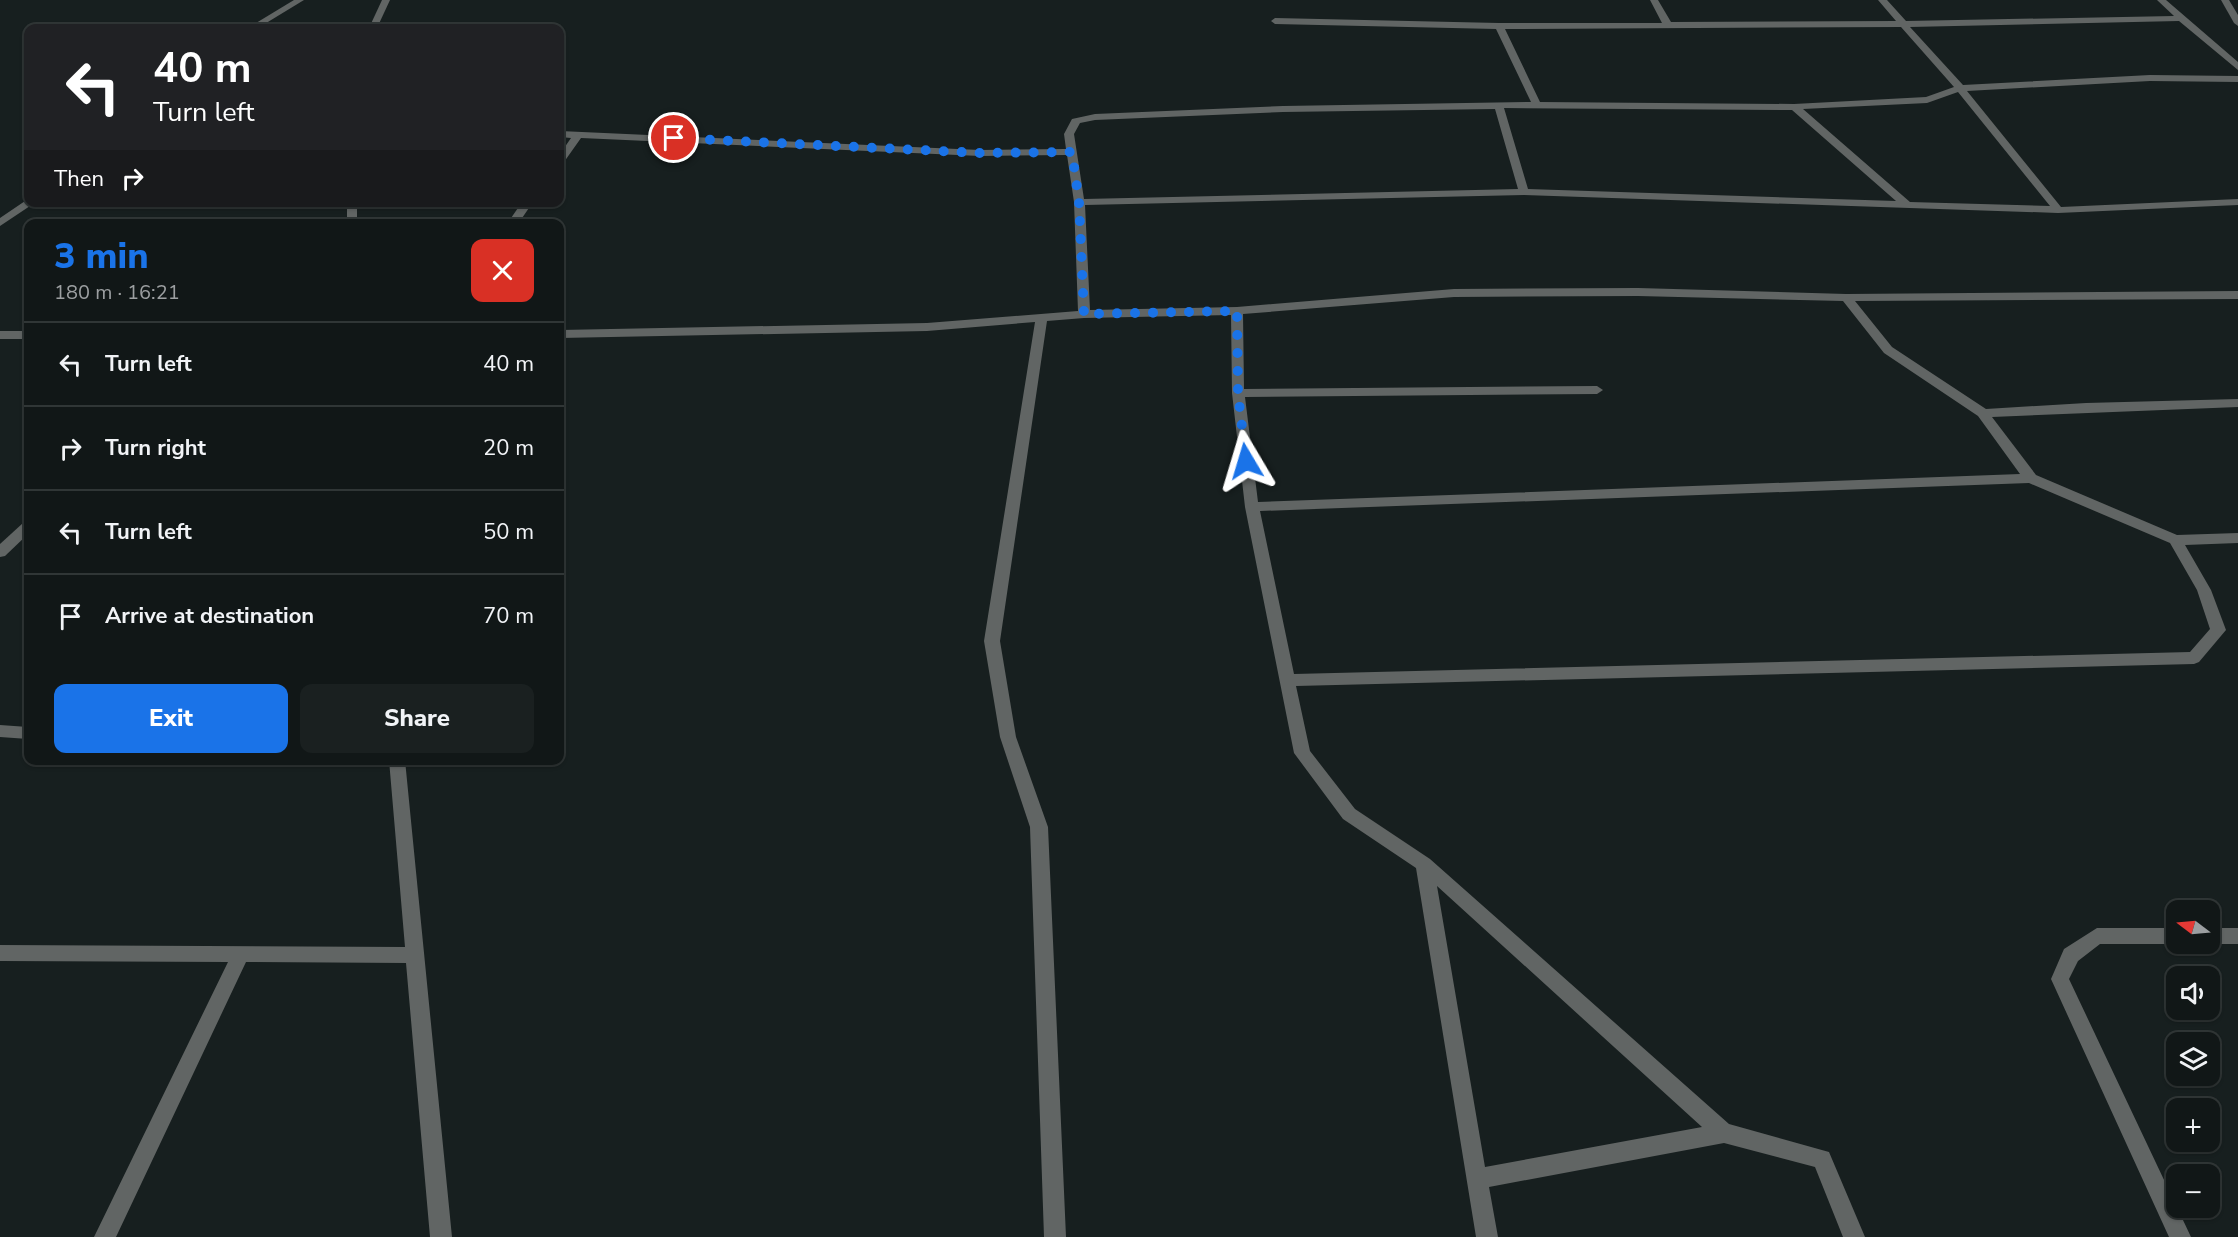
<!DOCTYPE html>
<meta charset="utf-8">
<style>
body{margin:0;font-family:"Nunito Sans",sans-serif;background:#1a2020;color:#f1f3f6;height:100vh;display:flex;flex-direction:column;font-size:22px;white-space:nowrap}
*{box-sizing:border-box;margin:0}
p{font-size:20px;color:#9c9fa1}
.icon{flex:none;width:33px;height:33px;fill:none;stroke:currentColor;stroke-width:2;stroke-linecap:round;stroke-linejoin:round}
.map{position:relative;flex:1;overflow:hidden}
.panel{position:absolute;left:24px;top:219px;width:540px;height:546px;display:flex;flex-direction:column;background:#111717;border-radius:12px;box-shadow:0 2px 4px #0004,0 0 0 2px #303636}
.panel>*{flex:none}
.banner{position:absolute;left:24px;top:24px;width:540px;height:183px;border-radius:12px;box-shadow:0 2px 4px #0004,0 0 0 2px #303636;background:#202124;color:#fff;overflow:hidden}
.needle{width:39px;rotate:286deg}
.buttons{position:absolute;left:2166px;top:900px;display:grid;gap:12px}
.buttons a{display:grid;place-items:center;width:54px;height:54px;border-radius:12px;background:#111717;box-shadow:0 2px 4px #0004,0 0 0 2px #303636;font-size:30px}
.pin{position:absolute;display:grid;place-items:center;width:51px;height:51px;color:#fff;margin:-26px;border:3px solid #fff;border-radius:50%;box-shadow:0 2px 6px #0007}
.me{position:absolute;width:66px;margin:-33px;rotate:353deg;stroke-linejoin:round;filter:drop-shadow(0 0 4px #0008)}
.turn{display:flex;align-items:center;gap:21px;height:126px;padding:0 30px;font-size:27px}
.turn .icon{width:78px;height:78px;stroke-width:2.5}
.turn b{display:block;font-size:42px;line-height:51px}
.then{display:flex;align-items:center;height:57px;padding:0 30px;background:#0003;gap:12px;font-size:22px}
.round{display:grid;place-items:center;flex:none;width:63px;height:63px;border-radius:12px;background:#1a2020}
.overview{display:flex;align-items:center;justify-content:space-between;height:102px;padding:0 30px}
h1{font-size:36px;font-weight:800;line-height:45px;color:#1a73e8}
.primary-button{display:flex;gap:12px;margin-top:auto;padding:12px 30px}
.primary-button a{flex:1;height:69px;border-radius:12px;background:#1a73e8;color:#fff;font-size:24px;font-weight:800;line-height:69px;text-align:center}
.primary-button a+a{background:#1a2020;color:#f1f3f6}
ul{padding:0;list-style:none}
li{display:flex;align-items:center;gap:18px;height:84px;padding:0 30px;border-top:2px solid #303636}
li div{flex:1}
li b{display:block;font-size:22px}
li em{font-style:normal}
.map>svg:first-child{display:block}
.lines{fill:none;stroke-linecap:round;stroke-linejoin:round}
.minor{fill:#616564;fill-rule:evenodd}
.route{stroke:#1a73e8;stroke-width:10;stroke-dasharray:0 18}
</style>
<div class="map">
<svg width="2238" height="1237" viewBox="0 0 2238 1237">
<rect width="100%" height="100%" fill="#171f1f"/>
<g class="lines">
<!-- minor -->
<g class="minor">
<polygon points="294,0 304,0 258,28 248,28"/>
<polygon points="382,0 390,0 377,28 369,28"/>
<path d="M 1650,0 L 1658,0 L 1671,22 L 1896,21 L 1878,0 L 1887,0 L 1906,21 L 2174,16 L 2157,0 L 2166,0 L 2238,62 L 2238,70 L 2179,21 L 1910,27 L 1963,85 L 2150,75 L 2238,76 L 2238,82 L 2150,81 L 1967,91 L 2061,207 L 2238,199 L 2238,205 L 2058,213 L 1524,195 L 1085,205 L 1090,310 L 1237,307 L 1454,289 L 1638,288 L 1846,294 L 2238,291 L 2238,299 L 1855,301 L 1892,347 L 1986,409 L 2086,403 L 2238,399 L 2238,407 L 1992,417 L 2036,475 L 2177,535 L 2238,533 L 2238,543 L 2185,545 L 2211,590 L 2226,630 L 2199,662 L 2194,664 L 1296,686 L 1310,751 L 1355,809 L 1430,859 L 1729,1124 L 1829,1152 L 1865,1237 L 1843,1237 L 1815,1167 L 1724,1143 L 1489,1187 L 1498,1237 L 1476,1237 L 1416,868 L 1343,819 L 1294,753 L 1245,507 L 1232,393 L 1231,315 L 1084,318 L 1047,321 L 1000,641 L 1016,737 L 1048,827 L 1066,1237 L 1044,1237 L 1030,827 L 1000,737 L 984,641 L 1035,322 L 927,331 L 560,338 L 560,330 L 927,323 L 1078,311 L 1074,202 L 1067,155 L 980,156 L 581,138 L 564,162 L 560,163 L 560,154 L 571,138 L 560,137 L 560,131 L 980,150 L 1066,149 L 1064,134 L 1072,119 L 1095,114 L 1283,106 L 1531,102 L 1496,29 L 1275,24 L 1271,21 L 1275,18 L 1499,23 L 1662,23 ZM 1901,27 L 1954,87 L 1926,97 L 1794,104 L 1540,102 L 1505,29 ZM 1958,92 L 2050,206 L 1910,202 L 1803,109 L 1927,103 ZM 1504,108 L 1792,110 L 1896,201 L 1528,189 ZM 1495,109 L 1518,189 L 1084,199 L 1074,134 L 1080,123 L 1095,120 L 1283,112 ZM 1638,296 L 1843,301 L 1884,353 L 1978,416 L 2020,474 L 1258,502 L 1245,397 L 1597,394 L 1603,390 L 1597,386 L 1244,389 L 1243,314 L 1454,297 ZM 2029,483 L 2170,543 L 2197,590 L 2210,629 L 2190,652 L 1294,674 L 1260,511 ZM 1437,886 L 1702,1127 L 1485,1167 Z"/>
<polygon points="2221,0 2229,0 2238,15 2238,26 2234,23"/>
<polygon points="28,199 28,202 36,202 0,226 0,218"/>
<rect x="347" y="202" width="10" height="22"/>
<polygon points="522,202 533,202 518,224 507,224"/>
<rect x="0" y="331" width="28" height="8"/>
<polygon points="28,521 28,534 5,556 0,557 0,544 23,523"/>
<polygon points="0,725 28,727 28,739 0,737"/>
<polygon points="389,760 405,760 452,1237 430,1237 406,963 246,962 116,1237 94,1237 228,962 0,961 0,945 405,947"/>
<polygon points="2097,928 2176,928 2176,944 2100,944 2078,961 2069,979 2191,1237 2169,1237 2051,979 2064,949"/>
<polygon points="2210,928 2238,928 2238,944 2208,944"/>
</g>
</g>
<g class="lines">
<!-- route -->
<polyline class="route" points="674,138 980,153 1072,152 1079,202 1084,314 1237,311 1238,393 1246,461"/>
</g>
</svg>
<div class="buttons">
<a><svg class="needle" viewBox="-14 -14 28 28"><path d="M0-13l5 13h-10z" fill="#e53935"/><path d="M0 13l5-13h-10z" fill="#9c9fa1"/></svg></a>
<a><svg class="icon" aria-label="sound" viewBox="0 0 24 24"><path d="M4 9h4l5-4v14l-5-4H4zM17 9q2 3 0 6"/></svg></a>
<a><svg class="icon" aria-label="layers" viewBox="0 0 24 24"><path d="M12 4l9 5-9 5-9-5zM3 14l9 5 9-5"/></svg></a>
<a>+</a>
<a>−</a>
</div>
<div class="pin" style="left:674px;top:138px;background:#d93025"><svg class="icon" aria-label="arrive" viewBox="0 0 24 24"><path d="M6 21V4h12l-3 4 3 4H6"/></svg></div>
<svg class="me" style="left:1246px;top:461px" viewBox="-20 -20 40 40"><path d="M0-17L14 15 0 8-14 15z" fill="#1a73e8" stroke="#fff" stroke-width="4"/></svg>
<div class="banner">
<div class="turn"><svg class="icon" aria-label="left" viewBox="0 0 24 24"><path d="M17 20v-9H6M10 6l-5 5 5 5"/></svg><div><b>40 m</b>Turn left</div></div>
<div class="then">Then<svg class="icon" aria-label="right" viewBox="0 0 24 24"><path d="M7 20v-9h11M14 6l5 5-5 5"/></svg></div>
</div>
<section class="panel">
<div class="overview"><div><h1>3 min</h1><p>180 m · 16:21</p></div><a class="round" style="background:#d93025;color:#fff"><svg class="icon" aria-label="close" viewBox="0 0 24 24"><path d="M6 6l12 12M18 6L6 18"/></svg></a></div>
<ul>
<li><svg class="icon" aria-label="left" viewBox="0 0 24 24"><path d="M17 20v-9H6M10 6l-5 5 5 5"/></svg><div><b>Turn left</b></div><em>40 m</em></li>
<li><svg class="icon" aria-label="right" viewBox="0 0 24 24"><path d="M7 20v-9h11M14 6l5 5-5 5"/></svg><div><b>Turn right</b></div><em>20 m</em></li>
<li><svg class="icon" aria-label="left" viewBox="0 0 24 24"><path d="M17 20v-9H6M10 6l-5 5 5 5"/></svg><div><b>Turn left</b></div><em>50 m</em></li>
<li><svg class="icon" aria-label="arrive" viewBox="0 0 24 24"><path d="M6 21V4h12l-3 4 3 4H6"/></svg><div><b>Arrive at destination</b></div><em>70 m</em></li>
</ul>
<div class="primary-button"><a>Exit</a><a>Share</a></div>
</section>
</div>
